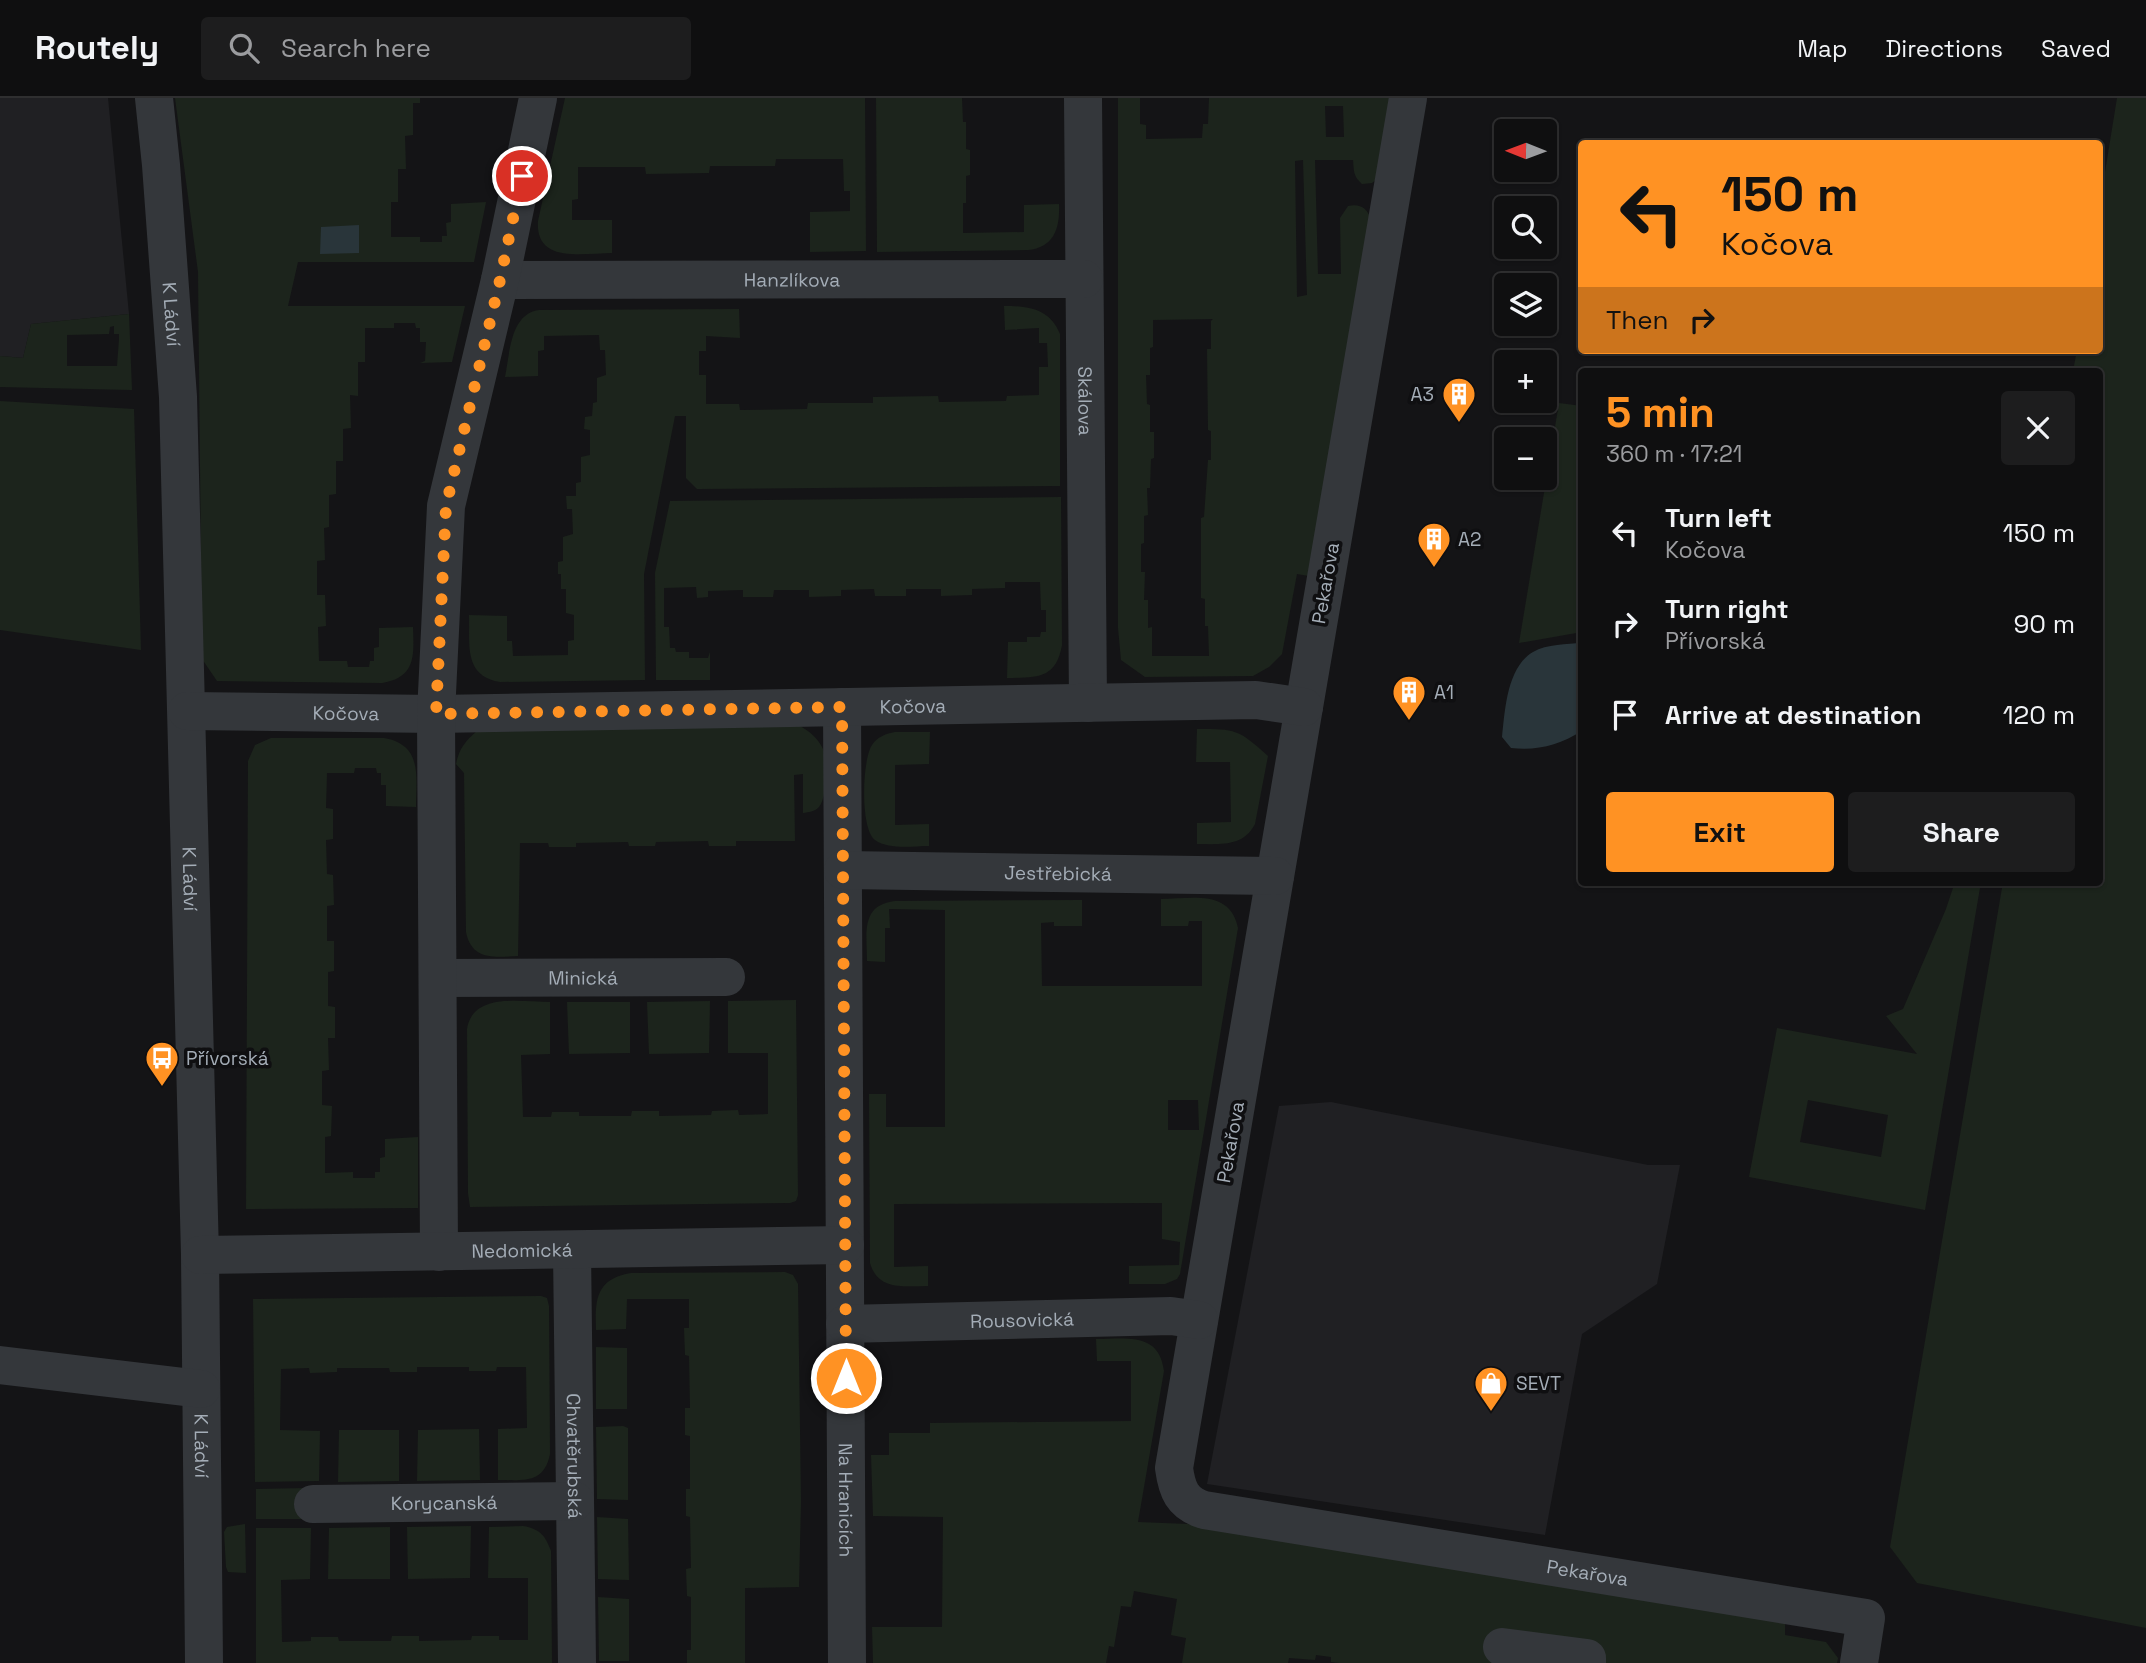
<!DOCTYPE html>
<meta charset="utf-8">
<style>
body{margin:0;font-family:"Space Grotesk",sans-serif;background:#1d1d1e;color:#f1f3f6;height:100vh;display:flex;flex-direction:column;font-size:26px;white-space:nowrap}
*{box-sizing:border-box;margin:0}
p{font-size:23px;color:#9b9c9f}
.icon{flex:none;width:38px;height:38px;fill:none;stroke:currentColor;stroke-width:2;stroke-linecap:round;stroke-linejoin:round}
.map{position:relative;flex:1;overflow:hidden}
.details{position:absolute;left:1578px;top:270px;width:525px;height:518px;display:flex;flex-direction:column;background:#0f0f10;border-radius:7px;box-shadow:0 2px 5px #0004,0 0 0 2px #2f2f30}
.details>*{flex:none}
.guide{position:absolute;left:1578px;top:42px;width:525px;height:214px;border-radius:7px;box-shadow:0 2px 5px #0004,0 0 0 2px #2f2f30;background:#ff9223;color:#111;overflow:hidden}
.needle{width:46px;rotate:271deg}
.fabs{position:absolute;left:1494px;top:21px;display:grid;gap:14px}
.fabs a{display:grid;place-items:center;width:63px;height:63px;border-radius:7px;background:#0f0f10;box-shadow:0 2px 5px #0004,0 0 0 2px #2f2f30;font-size:35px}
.pin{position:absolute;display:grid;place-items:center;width:60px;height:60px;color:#fff;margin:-30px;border:4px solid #fff;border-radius:50%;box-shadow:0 2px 7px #0007}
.me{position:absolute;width:77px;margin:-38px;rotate:0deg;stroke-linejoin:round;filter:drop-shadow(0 0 5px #0008)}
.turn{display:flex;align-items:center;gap:24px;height:147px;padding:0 28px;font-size:32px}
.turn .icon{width:91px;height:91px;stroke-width:2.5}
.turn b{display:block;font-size:49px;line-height:60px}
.then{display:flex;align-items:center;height:66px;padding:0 28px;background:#0003;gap:14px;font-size:26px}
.round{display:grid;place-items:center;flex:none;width:74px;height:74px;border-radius:7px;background:#1d1d1e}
.overview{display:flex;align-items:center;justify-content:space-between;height:119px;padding:0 28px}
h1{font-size:42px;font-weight:700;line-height:52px;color:#ff9223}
.button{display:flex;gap:14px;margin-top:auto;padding:14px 28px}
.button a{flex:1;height:80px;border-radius:7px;background:#ff9223;color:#111;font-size:28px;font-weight:700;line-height:80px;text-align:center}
.button a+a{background:#1d1d1e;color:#f1f3f6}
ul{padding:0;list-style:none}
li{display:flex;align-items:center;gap:21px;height:91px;padding:0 28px}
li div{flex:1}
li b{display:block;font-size:26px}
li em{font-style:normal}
header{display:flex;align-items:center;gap:42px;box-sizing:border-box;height:98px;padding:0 35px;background:#0f0f10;border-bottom:2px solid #2f2f30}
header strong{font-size:33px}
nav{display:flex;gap:38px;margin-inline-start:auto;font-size:24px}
.search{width:490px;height:63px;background:#1d1d1e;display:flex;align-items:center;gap:18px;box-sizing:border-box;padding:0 24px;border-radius:7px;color:#9b9c9f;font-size:26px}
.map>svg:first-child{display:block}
.built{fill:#202023}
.green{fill:#1c241c;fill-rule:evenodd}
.water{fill:#29353a}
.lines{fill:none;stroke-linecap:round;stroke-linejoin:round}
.minor{stroke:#34373b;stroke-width:38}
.route{stroke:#ff9223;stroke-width:12;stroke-dasharray:0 21.6}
.labels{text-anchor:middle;stroke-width:7;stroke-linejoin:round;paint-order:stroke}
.street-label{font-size:19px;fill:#a4adb7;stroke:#0f0f11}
.poi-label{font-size:19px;fill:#a4adb7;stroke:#0f0f11;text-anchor:start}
</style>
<header>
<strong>Routely</strong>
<div class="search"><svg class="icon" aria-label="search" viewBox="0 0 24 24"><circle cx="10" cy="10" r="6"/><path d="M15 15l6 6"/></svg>Search here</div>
<nav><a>Map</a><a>Directions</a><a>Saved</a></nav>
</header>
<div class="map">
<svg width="2146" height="1565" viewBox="0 0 2146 1565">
<rect width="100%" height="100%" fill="#141416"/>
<!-- built -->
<g class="built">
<polygon points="0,0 108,0 129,216 31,226 23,260 0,258"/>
<polygon points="1331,1004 1648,1067 1680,1067 1657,1186 1582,1236 1545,1437 1207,1386 1279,1008"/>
</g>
<!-- green -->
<g class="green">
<path d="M 175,0 L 420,0 L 420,5 L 413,5 L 413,37 L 405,38 L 406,71 L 398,71 L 398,104 L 391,104 L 391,139 L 420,139 L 420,144 L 442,144 L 442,138 L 447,138 L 446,125 L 451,124 L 451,106 L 486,104 L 474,164 L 298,164 L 288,208 L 465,208 L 452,264 L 420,265 L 425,263 L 426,244 L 420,244 L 420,230 L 416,230 L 415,225 L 394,225 L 394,230 L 365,230 L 365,264 L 358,264 L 358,298 L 350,297 L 351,330 L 343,331 L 343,363 L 336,363 L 336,396 L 329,397 L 329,429 L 324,430 L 325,462 L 317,463 L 317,497 L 325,497 L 326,528 L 318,529 L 319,563 L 347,563 L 348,569 L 369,569 L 370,563 L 374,563 L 374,550 L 379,549 L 379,530 L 413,529 C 414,558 416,579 382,585 L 217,583 L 202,561 L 198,174 Z"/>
<path d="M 565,0 L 865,0 L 866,153 L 810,154 L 810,114 L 850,113 L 850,93 L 844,93 L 843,61 L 776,61 L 775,68 L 710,68 L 709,75 L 646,76 L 645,69 L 578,69 L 578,101 L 572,102 L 572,122 L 612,122 L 612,155 C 584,155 535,166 538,123 Z"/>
<path d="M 876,0 L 962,0 L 963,24 L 966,24 L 966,51 L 970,52 L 970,77 L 966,78 L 966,105 L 963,105 L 963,135 L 1024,134 L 1024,107 L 1059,106 C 1060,129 1055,149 1028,152 L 877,154 Z"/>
<path d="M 1118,0 L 1140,0 L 1140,26 L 1146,27 L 1146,41 L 1202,40 L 1203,26 L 1208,26 L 1209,0 L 1391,0 L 1377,81 L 1372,85 L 1362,86 C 1353,78 1354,73 1353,62 L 1315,62 L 1318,176 L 1341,176 L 1340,120 L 1348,108 C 1360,105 1367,110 1371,121 L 1309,478 L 1297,476 L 1282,556 L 1269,569 L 1253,578 L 1145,579 L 1121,562 L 1118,530 ZM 1325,8 L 1343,8 L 1344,39 L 1326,39 ZM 1303,62 L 1307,197 L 1297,199 L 1295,63 ZM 1213,221 L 1211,223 L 1211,251 L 1207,251 L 1208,332 L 1211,333 L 1211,362 L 1208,362 L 1204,419 L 1201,420 L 1201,500 L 1205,501 L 1205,528 L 1208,528 L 1209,558 L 1152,558 L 1152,529 L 1148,530 L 1148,502 L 1144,502 L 1145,474 L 1141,474 L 1141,446 L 1144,445 L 1144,418 L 1148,417 L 1147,390 L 1150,390 L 1151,361 L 1154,360 L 1154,334 L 1150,334 L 1150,307 L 1147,306 L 1146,277 L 1150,277 L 1150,250 L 1153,249 L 1153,222 Z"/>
<polygon points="2117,0 2146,0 2146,1530 1917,1485 1890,1449 2003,784 2100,784 2100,273 2073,273 2077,252 2100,252 2100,105"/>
<path d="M 1004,208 C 1029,208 1050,211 1060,236 L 1060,388 L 697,391 L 686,380 L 686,318 L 675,318 L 644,476 L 645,582 L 500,584 C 463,578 470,546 469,517 L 507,518 L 507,543 L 512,543 L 513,558 L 568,557 L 568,543 L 574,542 L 574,517 L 566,515 L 566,491 L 561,491 L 561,476 L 558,476 L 558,464 L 563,463 L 563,439 L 573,436 L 572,411 L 567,411 L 566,398 L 576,398 L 576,385 L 581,384 L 581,359 L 590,357 L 590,332 L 584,331 L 585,319 L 592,318 L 593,305 L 597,304 L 597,280 L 606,277 L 605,252 L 600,252 L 599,237 L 544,238 L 544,252 L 538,253 L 538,278 L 505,279 C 510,255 510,216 539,212 L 739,211 L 740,240 L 706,238 L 706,253 L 699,253 L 699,277 L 706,277 L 706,306 L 739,306 L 740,312 L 807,311 L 808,305 L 873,305 L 873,299 L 938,298 L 939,304 L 1006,303 L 1007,298 L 1039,297 L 1039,269 L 1048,269 L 1047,245 L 1039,245 L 1039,230 L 1005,232 Z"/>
<path d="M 129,216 L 132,292 L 0,289 L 0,258 L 23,260 L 31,226 ZM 114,228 L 114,236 L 119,236 L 119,241 L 117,268 L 67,268 L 67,237 L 109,236 L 110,229 Z"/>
<polygon points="0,303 134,311 141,552 0,532"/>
<polygon points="1559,305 1582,308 1582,534 1519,545"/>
<path d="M 1061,399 L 1062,547 C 1056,582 1036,579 1007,580 L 1008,544 L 1027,544 L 1027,539 L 1040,539 L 1041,534 L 1046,534 L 1046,512 L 1041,512 L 1040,484 L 1005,484 L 1005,490 L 972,491 L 972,497 L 941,498 L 941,491 L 906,491 L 906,498 L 875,498 L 874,491 L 841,492 L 841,498 L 809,499 L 809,492 L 774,492 L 773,499 L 743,499 L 743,492 L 708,493 L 708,499 L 697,500 L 696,489 L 664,490 L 664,529 L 669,529 L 670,550 L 675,550 L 676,554 L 689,554 L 689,560 L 708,560 L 710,554 L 710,582 L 656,582 L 655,475 L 670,403 Z"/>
<path d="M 800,628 C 809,633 818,640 823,651 C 828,662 827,700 819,709 C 814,714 809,714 803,715 L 803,676 L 794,677 L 795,743 L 736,743 L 736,748 L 709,748 L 708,743 L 656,744 L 655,748 L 629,748 L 628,744 L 576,745 L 576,749 L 549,749 L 548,745 L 520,745 L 518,858 C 494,859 472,863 466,834 L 464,675 L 456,666 C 459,651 465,643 477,633 Z"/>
<path d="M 1197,631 C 1236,631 1238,631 1268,658 L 1255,726 C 1243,749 1221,746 1197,746 L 1197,725 L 1231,724 L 1230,664 L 1196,664 Z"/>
<path d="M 895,634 L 930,634 L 929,666 L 895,667 L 895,727 L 929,726 L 929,748 C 913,748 889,752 875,742 C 860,731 862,662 872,647 C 878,638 886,636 895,634 Z"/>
<path d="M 271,640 L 384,640 C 423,647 416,678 416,709 L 386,708 L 386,687 L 381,687 L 381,675 L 377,675 L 376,670 L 355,670 L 354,675 L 327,675 L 326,710 L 333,711 L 333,741 L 326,742 L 327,776 L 333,777 L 334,807 L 327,808 L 327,843 L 334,843 L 334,873 L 328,874 L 328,908 L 335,909 L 335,940 L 328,940 L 329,972 L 322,973 L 322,1007 L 332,1008 L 331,1038 L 325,1039 L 325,1075 L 353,1074 L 353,1080 L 375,1080 L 375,1074 L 380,1074 L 380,1060 L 385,1059 L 385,1041 L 418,1039 L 418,1110 L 246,1111 L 248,663 L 255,647 Z"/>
<path d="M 1955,784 L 1981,784 L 1925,1112 L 1749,1079 L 1777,930 L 1917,956 L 1886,918 L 1903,911 L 1946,811 ZM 1808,1002 L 1888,1017 L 1881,1059 L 1800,1044 Z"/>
<path d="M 1161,801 C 1192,801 1230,791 1238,830 L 1180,1176 L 1177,1181 L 1165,1186 L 1129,1186 L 1129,1168 L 1179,1167 L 1180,1144 L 1162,1141 L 1162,1105 L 894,1106 L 894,1169 L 928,1168 L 928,1188 C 904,1188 878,1193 870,1165 L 869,996 L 886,996 L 886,1029 L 945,1029 L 945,812 L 889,811 L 890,830 L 885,830 L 885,864 L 867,863 C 867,836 860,807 895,803 L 1082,802 L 1082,828 L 1054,828 L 1054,824 L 1041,825 L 1042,888 L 1202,888 L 1202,823 L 1189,823 L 1188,828 L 1161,828 ZM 1168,1002 L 1198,1002 L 1199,1032 L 1168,1032 Z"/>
<path d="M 796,902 L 798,1097 L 796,1103 L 790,1105 L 470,1109 L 468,1095 L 467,931 C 473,894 521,904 550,904 L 550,956 L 521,957 L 523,1019 L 551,1019 L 552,1014 L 579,1014 L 579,1018 L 631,1018 L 632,1013 L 659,1013 L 659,1018 L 711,1017 L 712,1013 L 738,1012 L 739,1017 L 768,1016 L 768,955 L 728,955 L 728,903 Z"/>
<polygon points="710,903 709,955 649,956 647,904"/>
<polygon points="567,904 630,904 630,955 569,956"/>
<path d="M 785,1174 L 793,1177 L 798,1186 L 801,1404 L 799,1489 L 745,1490 L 745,1565 L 687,1565 L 687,1552 L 691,1552 L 691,1499 L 687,1498 L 686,1471 L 691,1470 L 690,1419 L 686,1418 L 686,1391 L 690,1391 L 690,1338 L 685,1337 L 685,1310 L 690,1310 L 689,1258 L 685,1257 L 684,1230 L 689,1230 L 689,1201 L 627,1201 L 626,1231 L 596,1232 C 595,1201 596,1181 631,1175 Z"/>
<path d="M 541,1198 L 547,1200 L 549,1208 L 550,1356 C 544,1386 524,1382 498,1382 L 498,1331 L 527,1330 L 526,1269 L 497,1269 L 496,1273 L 469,1273 L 469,1269 L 417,1269 L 417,1274 L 390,1274 L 389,1270 L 337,1270 L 337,1274 L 310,1275 L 309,1270 L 281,1271 L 280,1332 L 320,1333 L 319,1383 L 255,1384 L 253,1201 Z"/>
<path d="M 1096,1241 C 1127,1241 1159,1234 1164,1273 L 1138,1424 L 1188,1426 L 1785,1525 L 1785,1537 L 1826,1544 L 1838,1560 L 1837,1565 L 1340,1565 L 1331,1564 L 1331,1559 L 1316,1557 L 1315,1562 L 1289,1560 L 1288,1565 L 1182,1565 L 1186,1540 L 1171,1537 L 1177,1501 L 1134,1493 L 1131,1509 L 1121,1508 L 1114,1549 L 1109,1548 L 1106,1565 L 873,1565 L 872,1529 L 942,1529 L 943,1419 L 873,1418 L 871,1357 L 889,1357 L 889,1335 L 930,1335 L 930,1325 L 1131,1323 L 1131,1263 L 1097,1263 Z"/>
<polygon points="596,1249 627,1250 627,1311 596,1311"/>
<polygon points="623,1328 628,1330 628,1402 597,1401 596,1329"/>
<polygon points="479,1331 480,1382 417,1383 418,1332"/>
<polygon points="339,1332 399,1332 399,1383 338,1384"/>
<polygon points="307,1390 307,1421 256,1421 256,1391"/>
<polygon points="597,1419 628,1421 629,1482 598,1481"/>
<polygon points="245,1426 246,1475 228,1474 226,1469 224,1434 227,1429"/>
<polygon points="471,1428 470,1480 408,1481 407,1429"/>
<path d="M 523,1428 C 540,1431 545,1437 551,1453 L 552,1565 L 256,1565 L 256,1430 L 311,1430 L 310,1481 L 281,1482 L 282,1544 L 311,1543 L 311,1539 L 338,1539 L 339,1543 L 391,1543 L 392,1538 L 419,1538 L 419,1543 L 471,1542 L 472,1538 L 499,1538 L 499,1542 L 528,1542 L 528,1480 L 488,1480 L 489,1429 Z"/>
<polygon points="390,1429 390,1481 328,1481 329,1430"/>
<polygon points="598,1499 629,1501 629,1563 599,1563"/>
</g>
<!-- water -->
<g class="water">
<polygon points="359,127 359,155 320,156 321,129"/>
<path d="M 1582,545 L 1582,633 C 1559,647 1538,653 1511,650 L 1502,639 C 1505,612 1507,569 1533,554 C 1547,546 1567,546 1582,545 Z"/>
</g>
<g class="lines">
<!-- minor -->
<g class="minor">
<path id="s1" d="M 154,0 L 161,67 L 178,299 L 200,1157 L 204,1565"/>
<path id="s2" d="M 1083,0 L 1088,605"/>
<path id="s3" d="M 1408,0 L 1174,1370 C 1177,1392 1182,1405 1204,1412 L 1866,1520 L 1859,1565"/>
<path id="s4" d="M 500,182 L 1084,181"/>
<path id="s5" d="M 842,609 L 847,1565"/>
<path id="s6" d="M 187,613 L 436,616 L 1256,602 L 1304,609"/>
<path id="s7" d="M 843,772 L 1275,778"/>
<path id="s8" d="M 439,880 L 726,879"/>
<path id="s9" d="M 572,1152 L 577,1565"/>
<polyline points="439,1154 436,616 446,408 500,182 538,0"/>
<path id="s10" d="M 200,1157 L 845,1147"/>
<path id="s11" d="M 845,1226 L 1171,1218 L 1199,1222"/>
<polyline points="0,1267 201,1291"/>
<path id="s12" d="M 313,1406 L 575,1403"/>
<polyline points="1502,1549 1587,1560 1587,1565"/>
</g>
</g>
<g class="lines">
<!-- route -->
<polyline class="route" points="522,78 500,182 446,408 436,616 842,609 846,1280"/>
</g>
<!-- icons -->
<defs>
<symbol id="building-pin" viewBox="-11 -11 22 30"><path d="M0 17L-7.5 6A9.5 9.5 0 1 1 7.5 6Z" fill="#ff9223" stroke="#0f0f11"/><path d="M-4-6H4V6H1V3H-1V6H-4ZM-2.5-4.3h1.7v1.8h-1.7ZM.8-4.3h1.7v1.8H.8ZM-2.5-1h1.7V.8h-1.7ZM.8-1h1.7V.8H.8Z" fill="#fff"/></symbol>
<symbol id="bus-pin" viewBox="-11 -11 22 30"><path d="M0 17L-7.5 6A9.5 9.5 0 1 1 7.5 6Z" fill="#ff9223" stroke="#0f0f11"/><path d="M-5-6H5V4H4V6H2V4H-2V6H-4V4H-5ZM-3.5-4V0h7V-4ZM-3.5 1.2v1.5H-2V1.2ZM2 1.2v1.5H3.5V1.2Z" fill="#fff"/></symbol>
<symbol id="shop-pin" viewBox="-11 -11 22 30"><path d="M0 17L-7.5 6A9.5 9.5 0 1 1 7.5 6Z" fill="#ff9223" stroke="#0f0f11"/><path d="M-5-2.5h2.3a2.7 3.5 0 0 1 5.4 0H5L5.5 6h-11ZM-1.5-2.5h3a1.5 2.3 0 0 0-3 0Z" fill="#fff"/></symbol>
</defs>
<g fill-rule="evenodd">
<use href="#building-pin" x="1440" y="277" width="38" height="52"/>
<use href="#building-pin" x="1415" y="422" width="38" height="52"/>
<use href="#building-pin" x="1390" y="575" width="38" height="52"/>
<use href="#bus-pin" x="143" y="941" width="38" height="52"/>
<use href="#shop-pin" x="1472" y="1266" width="38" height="52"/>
</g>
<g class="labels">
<!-- street labels -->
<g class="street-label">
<text dy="7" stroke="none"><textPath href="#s4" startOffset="292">Hanzlíkova</textPath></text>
<text dy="7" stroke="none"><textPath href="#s1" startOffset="217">K Ládví</textPath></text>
<text dy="7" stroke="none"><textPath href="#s2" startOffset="303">Skálova</textPath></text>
<text transform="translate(1325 485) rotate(-80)" y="7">Pekařova</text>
<text dy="7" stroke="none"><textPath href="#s6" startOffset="726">Kočova</textPath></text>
<text dy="7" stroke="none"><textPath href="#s6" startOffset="159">Kočova</textPath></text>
<text dy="7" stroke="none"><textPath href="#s7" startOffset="215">Jestřebická</textPath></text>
<text dy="7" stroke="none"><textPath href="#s1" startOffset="782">K Ládví</textPath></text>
<text dy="7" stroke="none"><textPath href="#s8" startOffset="144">Minická</textPath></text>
<text transform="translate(1230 1044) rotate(-80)" y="7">Pekařova</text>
<text dy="7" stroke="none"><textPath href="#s10" startOffset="322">Nedomická</textPath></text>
<text dy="7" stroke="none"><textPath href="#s11" startOffset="177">Rousovická</textPath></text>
<text dy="7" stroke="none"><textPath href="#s1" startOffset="1349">K Ládví</textPath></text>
<text dy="7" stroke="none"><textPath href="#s9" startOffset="206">Chvatěrubská</textPath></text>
<text dy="7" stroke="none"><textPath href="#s5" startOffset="793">Na Hranicích</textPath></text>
<text dy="7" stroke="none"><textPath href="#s12" startOffset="131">Korycanská</textPath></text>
<text dy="7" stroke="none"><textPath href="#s3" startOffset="1834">Pekařova</textPath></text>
</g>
<!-- poi labels -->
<g class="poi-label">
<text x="1434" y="303" text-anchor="end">A3</text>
<text x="1458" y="448">A2</text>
<text x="1434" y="601">A1</text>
<text x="186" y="967">Přívorská</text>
<text x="1516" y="1292">SEVT</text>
</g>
</g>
</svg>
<div class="fabs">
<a><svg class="needle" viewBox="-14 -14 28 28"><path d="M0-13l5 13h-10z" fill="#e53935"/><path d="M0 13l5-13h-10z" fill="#9b9c9f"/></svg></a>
<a><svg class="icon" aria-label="search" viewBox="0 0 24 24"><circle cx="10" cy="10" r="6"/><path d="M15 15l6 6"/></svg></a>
<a><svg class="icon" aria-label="layers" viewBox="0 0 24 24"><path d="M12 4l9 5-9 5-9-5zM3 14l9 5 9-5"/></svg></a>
<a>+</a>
<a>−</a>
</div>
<div class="pin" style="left:522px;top:78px;background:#d93025"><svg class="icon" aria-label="arrive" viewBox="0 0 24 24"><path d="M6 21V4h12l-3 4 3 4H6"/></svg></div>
<svg class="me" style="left:846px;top:1280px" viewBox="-20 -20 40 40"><circle r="17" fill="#ff9223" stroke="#fff" stroke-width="3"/><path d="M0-11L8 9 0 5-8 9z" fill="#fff"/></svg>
<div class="guide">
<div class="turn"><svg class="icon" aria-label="left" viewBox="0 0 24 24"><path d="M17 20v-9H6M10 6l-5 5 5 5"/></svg><div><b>150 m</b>Kočova</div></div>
<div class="then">Then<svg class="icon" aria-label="right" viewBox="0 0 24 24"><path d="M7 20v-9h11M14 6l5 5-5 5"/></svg></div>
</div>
<section class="details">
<div class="overview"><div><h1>5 min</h1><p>360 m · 17:21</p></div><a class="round"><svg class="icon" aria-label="close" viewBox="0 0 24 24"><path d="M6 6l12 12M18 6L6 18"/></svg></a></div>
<ul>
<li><svg class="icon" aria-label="left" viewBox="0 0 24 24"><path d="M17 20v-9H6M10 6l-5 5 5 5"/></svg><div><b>Turn left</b><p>Kočova</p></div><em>150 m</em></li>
<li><svg class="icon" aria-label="right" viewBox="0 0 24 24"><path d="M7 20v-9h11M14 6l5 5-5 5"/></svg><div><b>Turn right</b><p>Přívorská</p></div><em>90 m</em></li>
<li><svg class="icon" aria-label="arrive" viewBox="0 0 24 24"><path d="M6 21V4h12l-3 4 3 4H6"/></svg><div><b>Arrive at destination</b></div><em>120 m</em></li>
</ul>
<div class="button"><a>Exit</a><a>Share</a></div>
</section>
</div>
